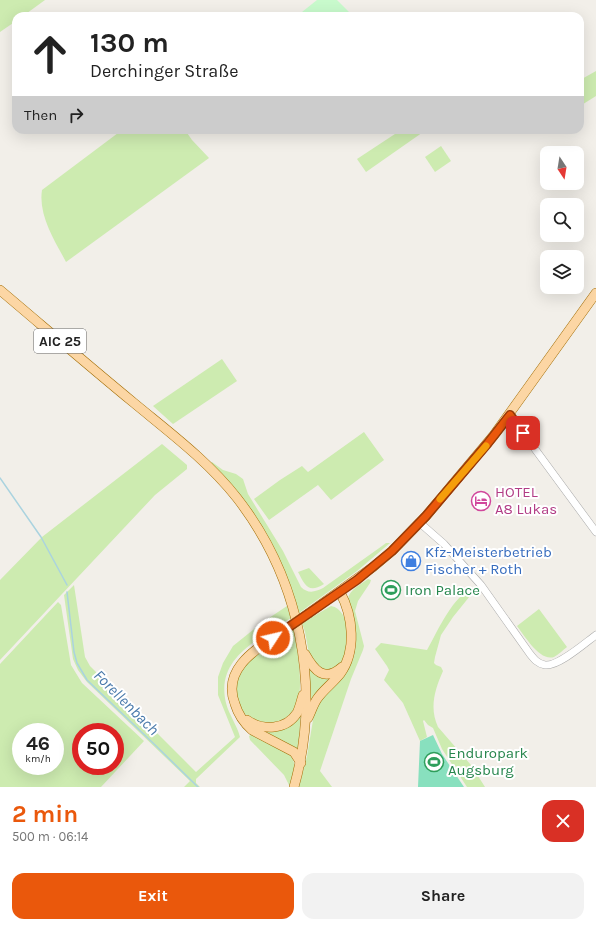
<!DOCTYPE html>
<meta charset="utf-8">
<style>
body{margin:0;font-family:Karla,sans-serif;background:#f2f2f2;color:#222;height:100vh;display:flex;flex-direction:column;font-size:15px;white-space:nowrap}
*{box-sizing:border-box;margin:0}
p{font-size:13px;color:#767676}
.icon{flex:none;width:22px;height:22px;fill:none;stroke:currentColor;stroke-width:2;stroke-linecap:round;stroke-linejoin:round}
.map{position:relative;height:787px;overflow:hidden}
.sheet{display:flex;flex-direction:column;background:#fff;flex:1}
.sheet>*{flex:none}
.banner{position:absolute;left:12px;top:12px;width:572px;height:122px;border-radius:12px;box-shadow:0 4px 16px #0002;background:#fff;color:#222;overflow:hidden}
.needle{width:26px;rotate:168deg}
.tools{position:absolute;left:540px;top:146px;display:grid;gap:8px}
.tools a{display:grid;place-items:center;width:44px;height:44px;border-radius:8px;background:#fff;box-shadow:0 4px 16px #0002;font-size:20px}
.speed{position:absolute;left:12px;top:723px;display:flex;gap:8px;font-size:20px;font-weight:700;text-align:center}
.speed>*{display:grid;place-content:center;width:52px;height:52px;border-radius:50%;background:#fff;box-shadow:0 4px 16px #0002;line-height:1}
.speed small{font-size:10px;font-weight:400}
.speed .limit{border:6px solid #d22;background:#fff;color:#111}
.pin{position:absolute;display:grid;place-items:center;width:34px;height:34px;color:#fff;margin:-17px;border-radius:8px;box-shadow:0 2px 6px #0006}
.me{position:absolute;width:44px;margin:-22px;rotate:55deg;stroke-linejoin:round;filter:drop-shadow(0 0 3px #0008)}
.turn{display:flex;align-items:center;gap:14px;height:84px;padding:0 12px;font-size:18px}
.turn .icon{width:52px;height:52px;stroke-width:2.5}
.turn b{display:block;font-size:28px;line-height:34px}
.then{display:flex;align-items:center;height:38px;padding:0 12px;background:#0003;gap:8px;font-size:15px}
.round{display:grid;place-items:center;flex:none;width:42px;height:42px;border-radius:12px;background:#f2f2f2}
.head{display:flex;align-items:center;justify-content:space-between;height:68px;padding:0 12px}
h1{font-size:24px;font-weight:700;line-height:30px;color:#ea580c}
.button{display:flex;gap:8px;margin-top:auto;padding:8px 12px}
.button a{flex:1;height:46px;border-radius:12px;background:#ea580c;color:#fff;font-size:16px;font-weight:700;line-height:46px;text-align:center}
.button a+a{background:#f2f2f2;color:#222}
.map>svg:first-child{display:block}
.grass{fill:#cdebb0;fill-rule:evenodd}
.park{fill:#c8facc}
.pitch{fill:#88e0be}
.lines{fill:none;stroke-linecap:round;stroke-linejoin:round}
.stream{stroke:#aad3df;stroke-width:1.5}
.minor-casing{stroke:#a9a9a9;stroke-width:8}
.major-casing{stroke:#a06b00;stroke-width:10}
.minor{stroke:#fff;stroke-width:7}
.major{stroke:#fcd6a4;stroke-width:9}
.major-bridge-casing{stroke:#a06b00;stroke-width:10;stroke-linecap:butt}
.major-bridge{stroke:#fcd6a4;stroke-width:9}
.route-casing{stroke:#983908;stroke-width:10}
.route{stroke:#ea580c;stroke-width:7}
.slow{stroke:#f59e0b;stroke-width:7}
.labels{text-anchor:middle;stroke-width:4;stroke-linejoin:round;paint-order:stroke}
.shield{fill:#fff;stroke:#646464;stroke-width:1}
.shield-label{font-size:14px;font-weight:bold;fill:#222}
.hotel-label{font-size:15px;fill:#b23c85;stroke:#fff;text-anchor:start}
.shop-label{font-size:15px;fill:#366cbe;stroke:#fff;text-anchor:start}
.leisure-label{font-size:15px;fill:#27864d;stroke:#fff;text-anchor:start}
.water-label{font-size:16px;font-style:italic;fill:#4a7aab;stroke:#fff}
</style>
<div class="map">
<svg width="596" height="787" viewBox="0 0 596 787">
<rect width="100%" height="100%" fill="#f2efe9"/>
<!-- grass -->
<g class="grass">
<polygon points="0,0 45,0 23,16 16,16 16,21 0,32"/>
<polygon points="596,71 596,96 580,106 580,80"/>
<path d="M 122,130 L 185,130 L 192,140 L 209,158 L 66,262 C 55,241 38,215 42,190 Z"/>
<polygon points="401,130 426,130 366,172 357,159"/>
<polygon points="441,146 451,161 435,172 425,157"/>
<polygon points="222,359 237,381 173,424 153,406"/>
<polygon points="364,432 384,460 331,500 318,485 269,520 254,499 280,480 302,466 308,472"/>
<polygon points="162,444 187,465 187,469 155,495 0,660 0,580 42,537"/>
<path d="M 212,462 L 223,470 L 236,474 L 243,479 L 248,494 L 283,551 L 301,587 C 308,594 315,592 323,588 L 382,546 L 386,543 L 390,543 L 357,571 L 299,613 L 291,588 L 277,555 L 210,464 Z"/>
<path d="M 309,568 L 324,584 C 308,594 305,585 298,572 Z"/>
<path d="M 368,579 L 371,580 L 370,583 L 358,601 L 355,611 L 364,646 L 363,650 L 351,679 L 320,771 L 332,787 L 299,787 L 307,756 L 315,708 L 348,667 L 349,668 C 362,645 354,623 348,599 C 349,590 361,584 368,579 Z"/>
<path d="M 74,585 L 85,657 L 90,666 L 196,772 L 235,737 L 218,695 L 218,677 L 223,663 L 233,646 L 263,622 L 287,606 L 291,618 C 260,639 215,657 226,703 C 229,715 237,725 240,737 L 196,779 L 196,783 L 200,787 L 184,787 L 190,781 L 87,682 L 78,670 L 73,659 L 64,595 Z"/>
<path d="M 476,586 L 478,586 L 453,617 L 441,635 L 435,657 L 434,663 L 436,665 L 441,667 L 443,671 C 435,689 429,708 438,727 L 477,772 L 478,776 L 485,787 L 467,787 L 442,749 L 433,728 L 428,725 L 424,720 L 423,721 L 427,737 L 420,741 L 403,703 L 384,680 L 389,670 L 387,666 L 375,649 L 381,643 L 427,650 C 439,629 452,596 476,586 Z"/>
<path d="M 58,602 L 61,605 L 71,665 L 82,683 L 144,741 L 101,787 L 0,787 L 0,664 ZM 21,732 L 55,732 L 55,766 L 21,766 ZM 81,732 L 115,732 L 115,766 L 81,766 Z"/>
<path d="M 331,606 C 352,609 352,655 339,666 C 335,669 328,670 324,671 L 310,659 L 305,632 L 302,623 Z"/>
<path d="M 539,609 L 567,647 C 563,650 558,655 554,657 C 540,662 524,635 517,626 Z"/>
<path d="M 294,628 C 297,646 304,688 297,704 C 289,723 265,729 248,717 C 235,707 232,683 241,670 C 253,652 276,640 294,628 Z"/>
<polygon points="309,669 317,675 335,675 310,706"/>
<polygon points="301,711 298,754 258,730 269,731"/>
<path d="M 252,734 C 263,739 293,749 294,763 C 295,770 291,780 290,787 L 284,775 L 250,740 L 249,736 Z"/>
</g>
<!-- park -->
<polygon class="park" points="317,0 337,0 353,16 297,16"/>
<!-- pitch -->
<polygon class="pitch" points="433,735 442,754 464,787 418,787 420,741"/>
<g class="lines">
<!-- stream -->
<g class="stream">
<polyline points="0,478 41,537 67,585"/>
<polyline points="67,592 74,652 77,663 87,680 153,743 198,787"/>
</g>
<defs>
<g id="minor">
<polyline points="510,415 596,532"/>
<path d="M 420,523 L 444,544 L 481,585 L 530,654 C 534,659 538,664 545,665 C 558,667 585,643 596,635"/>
</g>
<g id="major">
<path d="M 0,290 C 45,328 89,366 134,403 C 169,432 208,461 237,498 C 300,579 322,688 294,787"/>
<polyline points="309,613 373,567 392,551 426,516 494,435 596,293"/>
<path d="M 283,631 C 258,648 221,668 235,704 C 238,714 244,723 252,730 L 294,752 L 301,763"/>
<path d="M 305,654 C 314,670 324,683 342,667"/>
<path d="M 308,718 C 311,712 313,705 317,699 C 323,690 333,683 340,674 C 357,651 353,616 340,592"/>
<path d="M 247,720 C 263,731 286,730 297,713 C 300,707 301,701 303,695"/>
</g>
</defs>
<!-- minor casing -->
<use href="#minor" class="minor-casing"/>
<!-- major casing -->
<use href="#major" class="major-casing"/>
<!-- minor -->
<use href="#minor" class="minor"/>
<!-- major -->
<use href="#major" class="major"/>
<defs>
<polyline id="major-bridge" points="283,631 309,613"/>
</defs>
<!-- major-bridge casing -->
<use href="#major-bridge" class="major-bridge-casing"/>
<!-- major-bridge -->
<use href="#major-bridge" class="major-bridge"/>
</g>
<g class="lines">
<defs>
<polyline id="route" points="273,638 357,580 392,551 426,516 488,443 510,415 523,433"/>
</defs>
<!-- route casing -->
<use href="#route" class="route-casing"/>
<!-- route -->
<use href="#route" class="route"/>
<!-- slow -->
<polyline class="slow" points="440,499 486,446"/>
</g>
<!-- icons -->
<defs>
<symbol id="hotel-ring" viewBox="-11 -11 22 22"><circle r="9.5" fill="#fff" stroke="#d1479c" stroke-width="1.5"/><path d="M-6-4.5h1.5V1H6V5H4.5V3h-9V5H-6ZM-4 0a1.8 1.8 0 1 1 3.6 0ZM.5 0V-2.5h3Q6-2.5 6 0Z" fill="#d1479c"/></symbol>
<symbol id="shop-ring" viewBox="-11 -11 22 22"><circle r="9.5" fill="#fff" stroke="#3f7fe0" stroke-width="1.5"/><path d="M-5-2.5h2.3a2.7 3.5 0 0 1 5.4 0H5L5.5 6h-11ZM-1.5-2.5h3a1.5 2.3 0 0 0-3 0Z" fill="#3f7fe0"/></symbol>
<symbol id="stadium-ring" viewBox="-11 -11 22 22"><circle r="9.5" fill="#fff" stroke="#2e9e5b" stroke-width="1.5"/><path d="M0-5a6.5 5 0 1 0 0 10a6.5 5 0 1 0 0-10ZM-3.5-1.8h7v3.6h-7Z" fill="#2e9e5b"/></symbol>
</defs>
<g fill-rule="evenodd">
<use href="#hotel-ring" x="470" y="490" width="22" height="22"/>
<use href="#shop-ring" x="400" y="550" width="22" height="22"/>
<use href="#stadium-ring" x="380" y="579" width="22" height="22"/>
<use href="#stadium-ring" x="423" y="751" width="22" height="22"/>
</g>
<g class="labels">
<!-- shield labels -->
<rect class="shield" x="34" y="329" width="52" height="24" rx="3"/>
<g class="shield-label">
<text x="60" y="346">AIC 25</text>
</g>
<!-- hotel labels -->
<g class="hotel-label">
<text x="495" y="497">HOTEL<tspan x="495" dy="17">A8 Lukas</tspan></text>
</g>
<!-- shop labels -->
<g class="shop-label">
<text x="425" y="557">Kfz-Meisterbetrieb<tspan x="425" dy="17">Fischer + Roth</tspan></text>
</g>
<!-- leisure labels -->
<g class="leisure-label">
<text x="405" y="595">Iron Palace</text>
<text x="448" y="758">Enduropark<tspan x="448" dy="17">Augsburg</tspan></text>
</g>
<!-- water labels -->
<g class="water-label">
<text transform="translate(127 702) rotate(45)" y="6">Forellenbach</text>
</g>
</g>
</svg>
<div class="tools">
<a><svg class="needle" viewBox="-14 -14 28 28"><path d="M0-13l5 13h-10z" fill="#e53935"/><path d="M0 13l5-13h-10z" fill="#767676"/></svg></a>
<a><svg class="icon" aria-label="search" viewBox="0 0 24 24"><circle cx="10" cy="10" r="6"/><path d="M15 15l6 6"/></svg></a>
<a><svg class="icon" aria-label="layers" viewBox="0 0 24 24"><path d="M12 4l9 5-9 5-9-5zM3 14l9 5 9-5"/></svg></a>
</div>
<div class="speed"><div>46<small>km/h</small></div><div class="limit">50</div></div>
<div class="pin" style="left:523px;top:433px;background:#d93025"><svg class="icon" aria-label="arrive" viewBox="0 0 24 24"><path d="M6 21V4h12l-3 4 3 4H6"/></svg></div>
<svg class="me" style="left:273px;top:638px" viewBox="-20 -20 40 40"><circle r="17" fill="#ea580c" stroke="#fff" stroke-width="3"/><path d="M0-11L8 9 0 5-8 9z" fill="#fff"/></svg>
<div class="banner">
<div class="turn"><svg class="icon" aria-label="ahead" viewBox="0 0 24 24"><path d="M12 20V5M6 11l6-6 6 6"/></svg><div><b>130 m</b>Derchinger Straße</div></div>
<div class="then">Then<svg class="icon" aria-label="right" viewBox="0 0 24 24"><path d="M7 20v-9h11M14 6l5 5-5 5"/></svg></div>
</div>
</div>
<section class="sheet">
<div class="head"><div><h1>2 min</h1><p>500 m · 06:14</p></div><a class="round" style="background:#d93025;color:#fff"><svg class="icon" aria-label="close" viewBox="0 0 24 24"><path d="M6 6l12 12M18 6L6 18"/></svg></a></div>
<div class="button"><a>Exit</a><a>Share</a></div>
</section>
